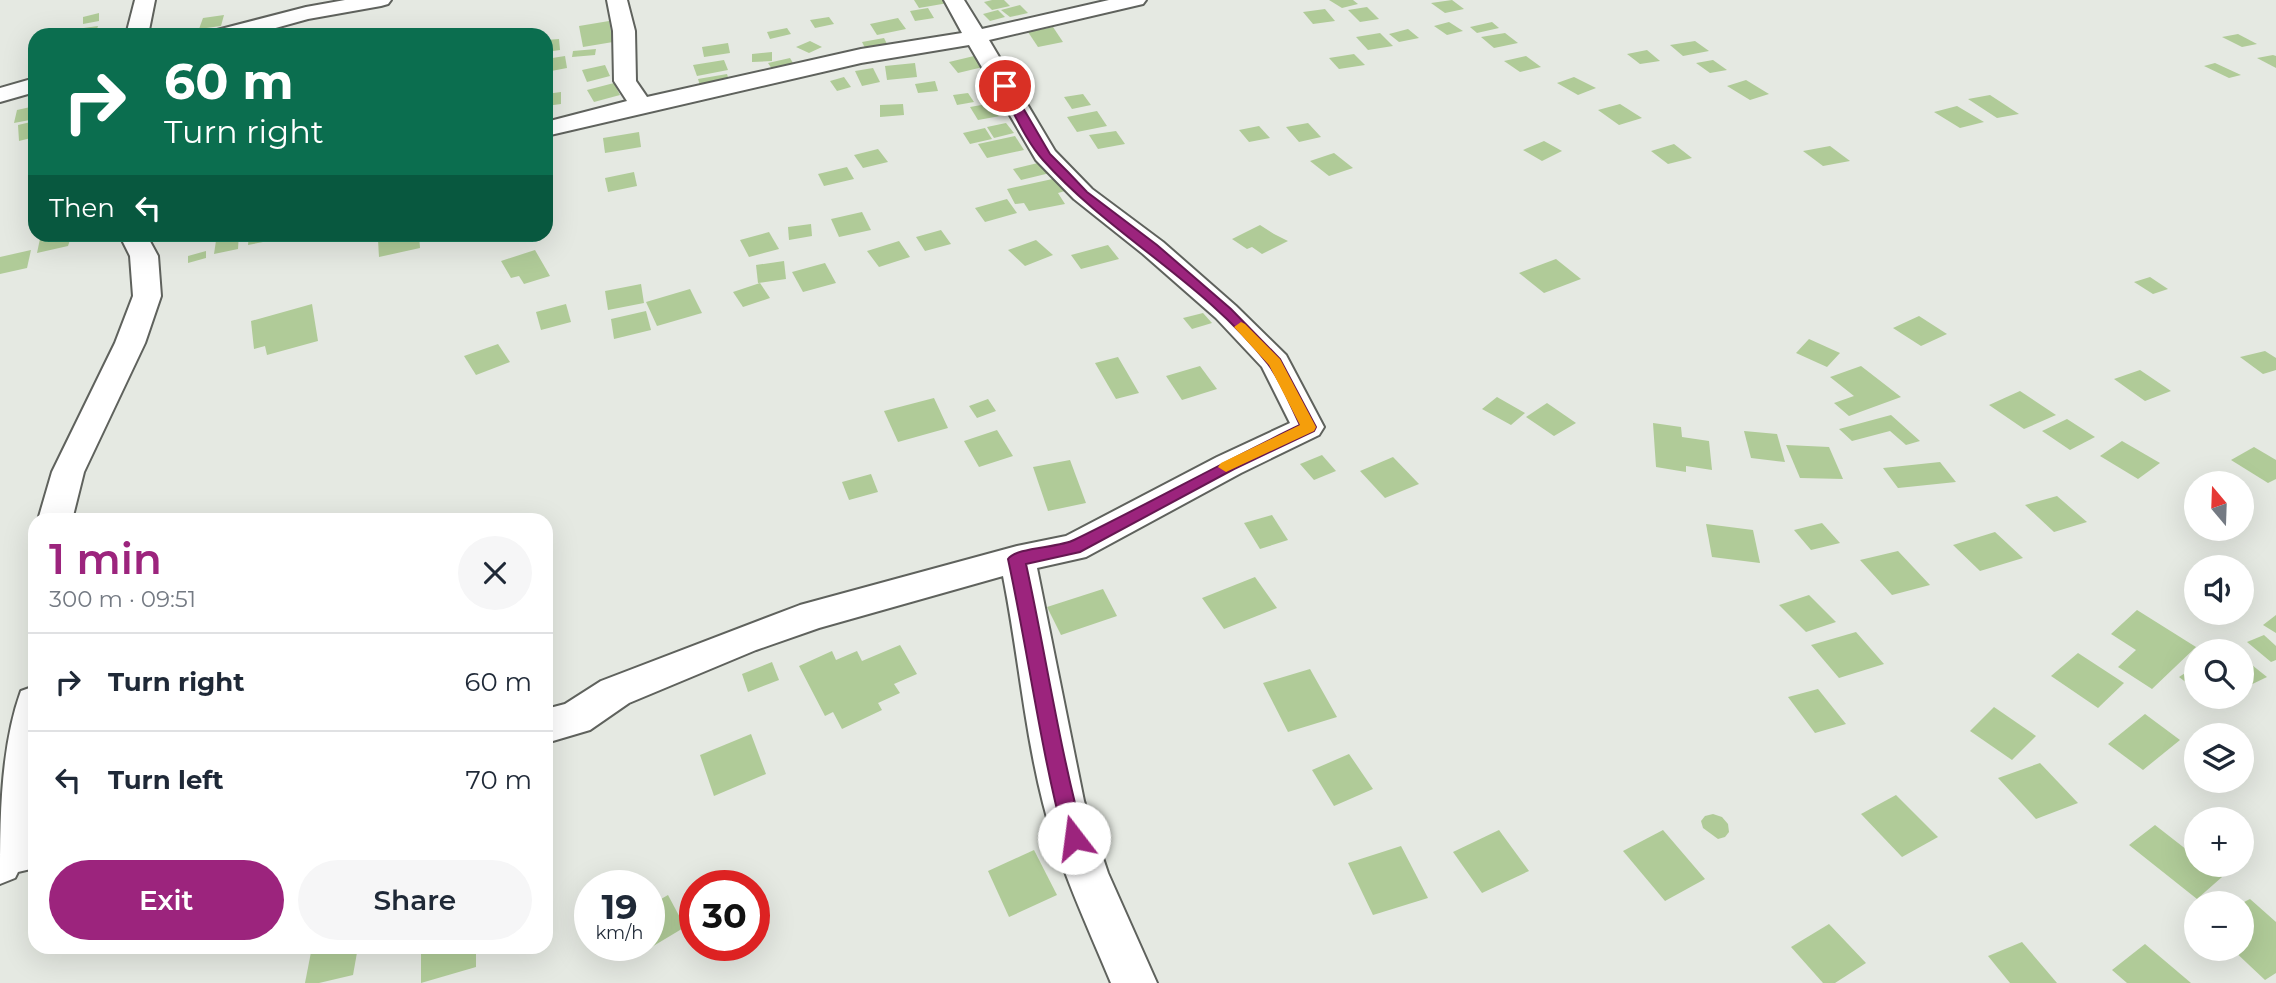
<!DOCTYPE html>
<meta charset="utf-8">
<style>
body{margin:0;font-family:Montserrat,sans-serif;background:#f6f6f7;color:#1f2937;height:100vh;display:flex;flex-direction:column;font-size:26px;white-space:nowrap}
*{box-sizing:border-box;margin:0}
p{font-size:23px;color:#747a83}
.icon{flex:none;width:38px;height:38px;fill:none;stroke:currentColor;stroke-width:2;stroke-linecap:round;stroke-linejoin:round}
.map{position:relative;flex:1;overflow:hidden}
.side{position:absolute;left:28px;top:513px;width:525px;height:441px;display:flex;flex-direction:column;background:#fff;border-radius:21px;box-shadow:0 7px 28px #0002}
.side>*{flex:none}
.banner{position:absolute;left:28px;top:28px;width:525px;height:214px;border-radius:21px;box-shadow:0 7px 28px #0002;background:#0b6e4f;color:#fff;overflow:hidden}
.needle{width:46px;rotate:341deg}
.buttons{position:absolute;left:2184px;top:471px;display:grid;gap:14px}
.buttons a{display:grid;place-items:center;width:70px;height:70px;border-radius:50%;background:#fff;box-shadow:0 7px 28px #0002;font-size:35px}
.speed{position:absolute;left:574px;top:870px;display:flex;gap:14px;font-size:35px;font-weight:700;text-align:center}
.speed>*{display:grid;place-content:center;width:91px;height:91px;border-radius:50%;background:#fff;box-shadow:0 7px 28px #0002;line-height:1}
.speed small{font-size:18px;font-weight:400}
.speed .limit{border:10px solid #d22;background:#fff;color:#111}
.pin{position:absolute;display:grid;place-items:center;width:60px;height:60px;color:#fff;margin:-30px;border:4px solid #fff;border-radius:50%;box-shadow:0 2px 7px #0007}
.me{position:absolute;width:77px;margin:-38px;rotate:345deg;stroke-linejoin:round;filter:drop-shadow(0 0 5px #0008)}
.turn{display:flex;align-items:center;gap:24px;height:147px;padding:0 21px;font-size:32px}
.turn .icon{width:91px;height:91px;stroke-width:2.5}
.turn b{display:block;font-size:49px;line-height:60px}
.then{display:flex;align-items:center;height:66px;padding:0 21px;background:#0003;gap:14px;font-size:26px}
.round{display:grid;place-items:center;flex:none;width:74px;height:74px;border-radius:37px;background:#f6f6f7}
.overview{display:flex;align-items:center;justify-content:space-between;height:119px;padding:0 21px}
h1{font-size:42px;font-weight:600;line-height:52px;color:#9c247d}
.button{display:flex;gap:14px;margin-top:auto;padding:14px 21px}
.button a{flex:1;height:80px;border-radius:42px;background:#9c247d;color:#fff;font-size:28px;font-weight:600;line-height:80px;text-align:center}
.button a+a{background:#f6f6f7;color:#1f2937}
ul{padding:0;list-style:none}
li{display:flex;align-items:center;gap:21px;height:98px;padding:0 21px;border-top:2px solid #e0e1e3}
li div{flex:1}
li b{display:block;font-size:26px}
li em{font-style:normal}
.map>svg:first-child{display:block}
.building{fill:#b0cb98}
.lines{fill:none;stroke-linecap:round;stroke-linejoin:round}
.minor-casing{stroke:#5f625d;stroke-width:4}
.minor{fill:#fff;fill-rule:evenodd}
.route{fill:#9c247d;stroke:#651751;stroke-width:2}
.slow{fill:#f59e0b}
</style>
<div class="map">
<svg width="2276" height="983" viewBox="0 0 2276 983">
<rect width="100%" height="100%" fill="#e5e9e2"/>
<!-- building -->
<g class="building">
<polygon points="914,0 946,0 948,3 919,8"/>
<polygon points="992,0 1004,0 1010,6 992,10 984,2"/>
<polygon points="1329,0 1353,0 1358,4 1342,8"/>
<polygon points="1452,0 1464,9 1445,13 1431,3"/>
<polygon points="1020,5 1028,13 1010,17 1001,10"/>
<polygon points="1367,7 1379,19 1360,22 1348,10"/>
<polygon points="928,8 934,18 915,21 910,11"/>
<polygon points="1325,9 1335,21 1313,24 1303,12"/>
<polygon points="998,10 1005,17 990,21 983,14"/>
<polygon points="99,13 99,21 83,24 83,17"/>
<polygon points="224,15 221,26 199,29 203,18"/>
<polygon points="829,17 834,24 815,28 810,20"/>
<polygon points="898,18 906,29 877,35 870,24"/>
<polygon points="609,21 613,42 583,47 579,26"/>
<polygon points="1449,22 1463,31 1447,35 1434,26"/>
<polygon points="1492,22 1499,28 1477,33 1470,27"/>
<polygon points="98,26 95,35 61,35 62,31"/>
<polygon points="1053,27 1063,42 1038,47 1028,32"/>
<polygon points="787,28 791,34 770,39 767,32"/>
<polygon points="1408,29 1419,38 1399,42 1389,34"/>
<polygon points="1380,33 1393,46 1368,50 1356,37"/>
<polygon points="1505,33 1518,43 1494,48 1481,37"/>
<polygon points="2238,34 2257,44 2242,47 2222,37"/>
<polygon points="884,38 888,46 866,50 862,42"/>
<polygon points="559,39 560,50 546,52 546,40"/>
<polygon points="810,41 822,47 809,53 796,47"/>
<polygon points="1695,41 1709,51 1683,56 1670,45"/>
<polygon points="728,43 730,53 704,57 702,47"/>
<polygon points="596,49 595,55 572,57 573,51"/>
<polygon points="1647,50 1660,61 1640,64 1627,54"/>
<polygon points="772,52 772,61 752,62 752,54"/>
<polygon points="1354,54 1365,65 1339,69 1329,58"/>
<polygon points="2273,55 2276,56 2276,68 2257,58"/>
<polygon points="565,56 567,68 546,72 546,59"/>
<polygon points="974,56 983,67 958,73 949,62"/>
<polygon points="1526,56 1541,67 1520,72 1504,61"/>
<polygon points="790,58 796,68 774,72 768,63"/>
<polygon points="724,60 728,70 697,76 693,65"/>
<polygon points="1713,60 1727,70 1710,73 1696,63"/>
<polygon points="915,63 917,77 887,80 885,66"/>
<polygon points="2215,63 2241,75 2229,78 2204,66"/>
<polygon points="605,65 610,76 587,82 582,70"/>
<polygon points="873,68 880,82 862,86 855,71"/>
<polygon points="727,74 730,84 701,89 698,79"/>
<polygon points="844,77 851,87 837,91 830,81"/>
<polygon points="1574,77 1596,88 1578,95 1557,83"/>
<polygon points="1746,80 1769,94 1750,100 1727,86"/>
<polygon points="935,81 938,91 918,93 915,84"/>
<polygon points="614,83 620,95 594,102 587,90"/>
<polygon points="561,92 561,104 546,106 546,94"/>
<polygon points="968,93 974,102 957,105 953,95"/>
<polygon points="1083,94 1091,105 1072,109 1064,97"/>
<polygon points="1990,95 2019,114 1997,118 1968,99"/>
<polygon points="998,102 1006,115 978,120 970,107"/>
<polygon points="903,104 904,115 880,117 880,105"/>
<polygon points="1620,104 1642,118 1619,125 1598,110"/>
<polygon points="35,106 35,119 14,123 17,110"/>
<polygon points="1957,106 1984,122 1960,128 1934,112"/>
<polygon points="1097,111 1107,126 1077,132 1067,117"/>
<polygon points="35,121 35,137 19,141 18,125"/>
<polygon points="1006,123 1014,133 994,138 987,127"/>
<polygon points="1308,123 1321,137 1299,142 1286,127"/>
<polygon points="1259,126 1270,138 1249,142 1239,130"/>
<polygon points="985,128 992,139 970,144 963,133"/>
<polygon points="1116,131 1125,144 1098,149 1089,135"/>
<polygon points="639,132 641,147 605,153 603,138"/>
<polygon points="1015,136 1024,150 987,158 978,144"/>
<polygon points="1544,141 1562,151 1542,161 1523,150"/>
<polygon points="1674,144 1692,158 1668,164 1651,151"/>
<polygon points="1830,146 1850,161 1823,166 1803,151"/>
<polygon points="878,149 888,162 863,168 854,155"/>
<polygon points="1334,153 1353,168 1329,176 1310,161"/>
<polygon points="1042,162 1050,173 1021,180 1013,169"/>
<polygon points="847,167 854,179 824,186 818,174"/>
<polygon points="634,172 637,186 608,192 605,178"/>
<polygon points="1057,178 1065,191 1058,193 1065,204 1029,211 1024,203 1015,204 1007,189"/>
<polygon points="1007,199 1017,213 985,222 975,208"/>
<polygon points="862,212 871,230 839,237 831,219"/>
<polygon points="811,224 812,236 789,240 788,227"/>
<polygon points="1260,225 1274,234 1288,241 1262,254 1252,247 1247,249 1232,239"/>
<polygon points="941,230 951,244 925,251 916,237"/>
<polygon points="769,232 779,249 749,257 740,240"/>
<polygon points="41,234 90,234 91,236 70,240 68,246 37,253"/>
<polygon points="217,234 239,234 238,249 214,254"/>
<polygon points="249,234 293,234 294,236 248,245"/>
<polygon points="402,234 419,234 420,248 379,257 378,240"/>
<polygon points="1036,240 1053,255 1025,266 1008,250"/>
<polygon points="899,241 910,257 879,267 867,251"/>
<polygon points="1108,245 1119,259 1081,269 1071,255"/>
<polygon points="31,250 27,268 0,274 0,257"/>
<polygon points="535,250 550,276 524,284 519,276 511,278 501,261"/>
<polygon points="206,251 206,258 188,263 188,256"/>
<polygon points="1556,259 1581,279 1544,293 1519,273"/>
<polygon points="784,261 786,279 758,283 756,265"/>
<polygon points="825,263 836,283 803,292 792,272"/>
<polygon points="2150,277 2168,289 2153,294 2134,282"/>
<polygon points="760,283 770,298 743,307 733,292"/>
<polygon points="641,284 644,303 608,310 605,291"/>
<polygon points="690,289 702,313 657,326 646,302"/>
<polygon points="312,304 318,341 267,355 265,346 254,349 251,321"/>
<polygon points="566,304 571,322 541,330 536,312"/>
<polygon points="646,311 651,330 614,339 611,319"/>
<polygon points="1203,313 1212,323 1192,329 1183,318"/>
<polygon points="1919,316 1947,334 1921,346 1893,328"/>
<polygon points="1809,339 1840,353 1827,367 1796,353"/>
<polygon points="498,344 510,362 476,375 464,356"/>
<polygon points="2265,351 2276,358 2276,370 2263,374 2240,357"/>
<polygon points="1118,357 1139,393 1116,399 1095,363"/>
<polygon points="1200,366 1217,389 1182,400 1166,376"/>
<polygon points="1861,366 1901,397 1849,416 1834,403 1854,396 1830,377"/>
<polygon points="2140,370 2171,391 2145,401 2114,379"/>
<polygon points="2020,391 2056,415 2024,429 1989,405"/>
<polygon points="1497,397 1525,413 1511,425 1482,409"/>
<polygon points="934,398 948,428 898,442 884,411"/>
<polygon points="988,399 996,411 977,418 969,406"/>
<polygon points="1547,403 1576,423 1554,436 1526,417"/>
<polygon points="1891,415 1920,441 1906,445 1890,431 1852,441 1839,429"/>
<polygon points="2067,419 2095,437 2070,450 2042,431"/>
<polygon points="1653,423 1681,427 1682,437 1709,441 1712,470 1686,466 1686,472 1656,467"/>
<polygon points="997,430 1013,456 979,467 964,441"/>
<polygon points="1744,431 1777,434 1785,462 1751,458"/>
<polygon points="2122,441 2160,463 2138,479 2100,456"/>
<polygon points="1786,445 1829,447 1843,479 1800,478"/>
<polygon points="2254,447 2276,460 2276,479 2268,483 2231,460"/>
<polygon points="1322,455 1336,471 1314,480 1300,464"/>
<polygon points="1393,457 1419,484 1385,498 1360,471"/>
<polygon points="1070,460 1086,503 1048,511 1033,467"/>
<polygon points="1940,462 1956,482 1898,488 1883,468"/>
<polygon points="871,474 878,492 849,500 842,482"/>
<polygon points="2057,496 2087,522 2054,532 2025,505"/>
<polygon points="1272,515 1288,540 1260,549 1244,523"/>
<polygon points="1822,523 1840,543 1811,550 1794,530"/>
<polygon points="1706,524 1753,530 1760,563 1712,557"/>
<polygon points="1995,532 2023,558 1980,571 1953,545"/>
<polygon points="1898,551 1930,585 1892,595 1860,560"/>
<polygon points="1255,577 1277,608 1224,629 1202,598"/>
<polygon points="1103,589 1117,616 1061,635 1047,607"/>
<polygon points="1809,595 1836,622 1806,632 1779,605"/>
<polygon points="2137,610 2196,647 2152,689 2118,667 2136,650 2111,634"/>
<polygon points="2276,615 2276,633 2263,625"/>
<polygon points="1856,632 1884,664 1839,678 1811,645"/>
<polygon points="2264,635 2276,646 2276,660 2271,662 2247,642"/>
<polygon points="900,645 917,674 894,684 900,693 878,703 882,710 842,729 833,712 825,716 799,666 832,651 836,660 857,651 862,661"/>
<polygon points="2078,653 2124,683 2098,708 2051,676"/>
<polygon points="2242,657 2267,677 2242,689"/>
<polygon points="772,662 779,680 748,692 742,674"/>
<polygon points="2196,666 2196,690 2179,677"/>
<polygon points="1310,669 1337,717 1288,732 1263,683"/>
<polygon points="1818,689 1846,724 1815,733 1788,697"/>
<polygon points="1994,707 2036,736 2012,760 1970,731"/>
<polygon points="2145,714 2180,740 2143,770 2108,744"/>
<polygon points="751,734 766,774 714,796 700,755"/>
<polygon points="1349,754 1373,789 1334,806 1312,770"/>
<polygon points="2040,763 2078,803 2036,819 1998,778"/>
<polygon points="1896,795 1938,837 1902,857 1861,814"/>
<polygon points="1713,814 1722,817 1728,824 1729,832 1725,837 1718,839 1703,828 1701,821 1705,816"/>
<polygon points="2155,825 2196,857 2196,864 2206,864 2222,877 2197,899 2129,845"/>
<polygon points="1499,830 1529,871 1482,893 1453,852"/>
<polygon points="1663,830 1705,879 1665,901 1623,851"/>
<polygon points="1401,846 1428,898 1373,915 1348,863"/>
<polygon points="1034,850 1057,895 1009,917 988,871"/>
<polygon points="668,895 685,927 645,951 642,945 649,945 649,906"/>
<polygon points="2250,899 2276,922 2276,973 2265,980 2231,948 2242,948 2242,903"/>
<polygon points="1829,924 1866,963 1835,983 1823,983 1791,947"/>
<polygon points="2022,942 2057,983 2010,983 1988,956"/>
<polygon points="2145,944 2191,983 2127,983 2112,970"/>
<polygon points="312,947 358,947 353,975 319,983 305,983"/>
<polygon points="421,947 476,947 476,967 421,983"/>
</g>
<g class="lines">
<defs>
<g id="minor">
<polygon points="135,0 155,0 148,35 126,35"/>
<polygon points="345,0 391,0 388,4 381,6 308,19 250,35 214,35 217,30 306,7"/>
<path d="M 607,0 L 627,0 L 635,31 L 636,81 L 647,97 L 861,49 L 962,33 L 944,0 L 964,0 L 982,29 L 1109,0 L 1146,0 L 1143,4 L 989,40 L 1055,151 L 1092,189 L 1163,242 L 1236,306 L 1286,355 L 1324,427 L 1319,435 L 1241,473 L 1086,557 L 1037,568 L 1084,801 L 1108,873 L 1157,983 L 1111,983 C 1086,923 1059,866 1043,803 C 1024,728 1018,651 1003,576 L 819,628 L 756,650 L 629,703 L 590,730 L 546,743 L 546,709 L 565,704 L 601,681 L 800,605 L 1017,546 L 1066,536 L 1217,457 L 1290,423 L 1262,367 L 1216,318 L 1143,254 L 1074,199 L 1036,160 L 969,45 L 861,63 L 546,136 L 546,122 L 627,101 L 614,81 L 613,31 Z"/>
<polygon points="35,78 35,92 0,102 0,88"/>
<polygon points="119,234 146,234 158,256 161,296 145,343 84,472 72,520 38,520 52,472 115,343 133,296 130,256"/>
<path d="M 35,686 L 35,797 L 28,831 L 35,830 L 35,868 L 18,872 L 15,878 L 0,884 C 0,821 0,749 21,691 Z"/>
</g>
</defs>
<!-- minor casing -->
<use href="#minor" class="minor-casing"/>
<!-- minor -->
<use href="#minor" class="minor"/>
</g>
<!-- route -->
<path class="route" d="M 1001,84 L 1009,84 L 1050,154 L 1068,172 L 1087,192 L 1157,245 L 1231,309 L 1280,359 L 1316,427 L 1314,431 L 1234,469 L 1080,552 L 1026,564 C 1046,655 1059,747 1084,838 L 1081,844 L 1074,847 L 1067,844 L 1064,838 C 1040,746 1028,652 1008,559 C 1016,547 1059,548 1074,540 C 1150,503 1223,462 1300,425 C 1290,405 1281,381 1268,364 C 1205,283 1110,235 1043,160 C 1025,140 1013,110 999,86 Z"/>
<!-- slow -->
<polygon class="slow" points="1241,322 1245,324 1280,359 1316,427 1314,431 1226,472 1218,467 1221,463 1300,425 1269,365 1234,327"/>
</svg>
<div class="buttons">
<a><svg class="needle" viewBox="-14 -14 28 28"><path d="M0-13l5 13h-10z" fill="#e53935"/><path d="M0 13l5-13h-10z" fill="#747a83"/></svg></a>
<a><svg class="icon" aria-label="sound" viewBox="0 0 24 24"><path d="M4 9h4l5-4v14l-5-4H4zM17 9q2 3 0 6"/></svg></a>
<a><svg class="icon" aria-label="search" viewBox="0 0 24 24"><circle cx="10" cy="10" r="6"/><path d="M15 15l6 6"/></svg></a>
<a><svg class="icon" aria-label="layers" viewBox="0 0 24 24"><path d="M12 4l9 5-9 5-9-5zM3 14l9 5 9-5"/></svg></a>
<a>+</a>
<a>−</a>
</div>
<div class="speed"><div>19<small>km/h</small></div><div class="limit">30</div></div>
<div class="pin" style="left:1005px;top:86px;background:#d93025"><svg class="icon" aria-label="arrive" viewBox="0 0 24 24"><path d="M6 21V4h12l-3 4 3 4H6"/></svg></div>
<svg class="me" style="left:1074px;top:838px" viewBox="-20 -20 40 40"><circle r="19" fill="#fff"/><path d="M0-13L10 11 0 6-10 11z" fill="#9c247d"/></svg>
<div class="banner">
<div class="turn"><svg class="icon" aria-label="right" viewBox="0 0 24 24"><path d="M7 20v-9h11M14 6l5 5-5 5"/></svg><div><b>60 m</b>Turn right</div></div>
<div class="then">Then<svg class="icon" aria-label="left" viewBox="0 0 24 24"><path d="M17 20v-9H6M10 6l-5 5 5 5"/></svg></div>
</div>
<section class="side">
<div class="overview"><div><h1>1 min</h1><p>300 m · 09:51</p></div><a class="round"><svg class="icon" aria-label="close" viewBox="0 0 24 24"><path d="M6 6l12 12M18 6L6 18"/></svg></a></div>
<ul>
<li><svg class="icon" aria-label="right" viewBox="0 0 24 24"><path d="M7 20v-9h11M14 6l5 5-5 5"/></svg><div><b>Turn right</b></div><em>60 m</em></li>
<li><svg class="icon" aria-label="left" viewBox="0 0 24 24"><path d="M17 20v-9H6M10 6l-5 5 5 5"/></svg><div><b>Turn left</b></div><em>70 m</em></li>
</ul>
<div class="button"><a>Exit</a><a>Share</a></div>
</section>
</div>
